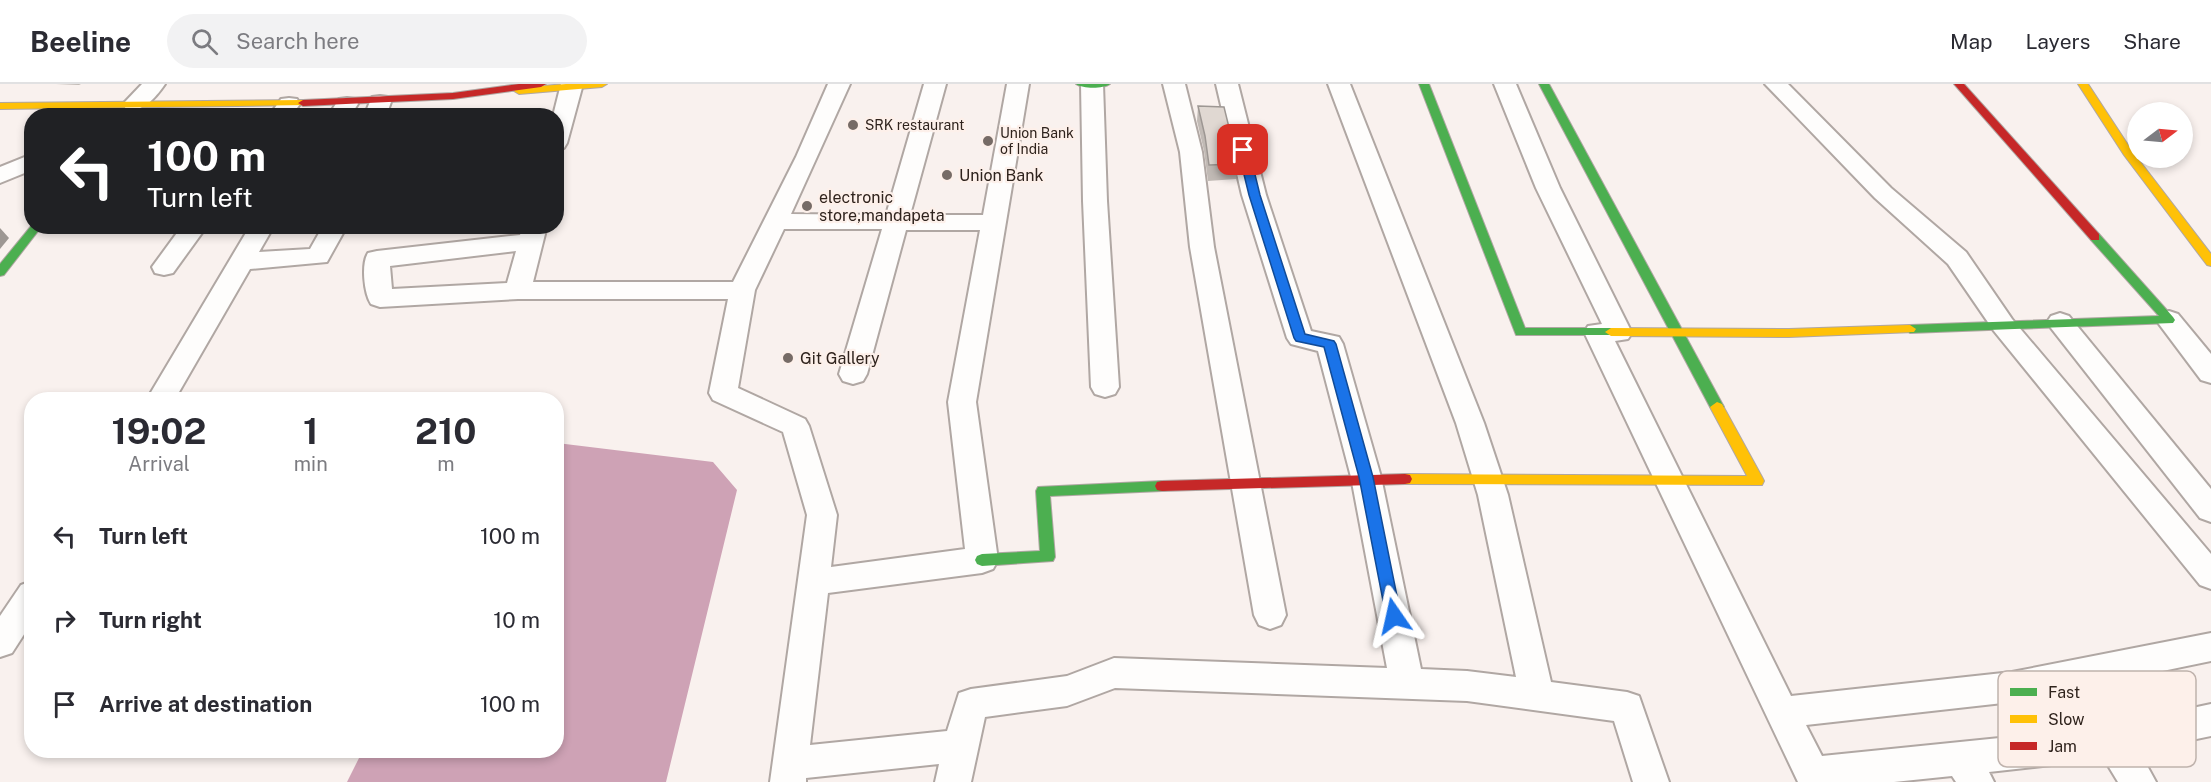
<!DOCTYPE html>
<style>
body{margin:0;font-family:"Public Sans",sans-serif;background:#f2f2f3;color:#2b2b33;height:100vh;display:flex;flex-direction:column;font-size:22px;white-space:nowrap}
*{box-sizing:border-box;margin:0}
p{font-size:20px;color:#7c7c81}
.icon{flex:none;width:33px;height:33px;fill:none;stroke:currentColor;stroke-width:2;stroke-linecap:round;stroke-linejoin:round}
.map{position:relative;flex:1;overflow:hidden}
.side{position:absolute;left:24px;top:308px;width:540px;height:366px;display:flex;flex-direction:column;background:#fff;border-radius:24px;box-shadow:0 3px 9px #0003}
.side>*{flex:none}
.hud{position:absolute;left:24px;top:24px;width:540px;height:126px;border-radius:24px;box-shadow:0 3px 9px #0003;background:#202124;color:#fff;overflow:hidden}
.needle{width:39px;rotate:74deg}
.controls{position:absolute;left:2127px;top:18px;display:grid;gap:12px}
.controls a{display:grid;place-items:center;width:66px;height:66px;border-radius:50%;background:#fff;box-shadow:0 3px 9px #0003;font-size:30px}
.pin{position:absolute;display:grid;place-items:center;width:51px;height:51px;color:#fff;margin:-26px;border-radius:12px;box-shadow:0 3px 9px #0006}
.me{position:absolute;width:66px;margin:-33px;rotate:349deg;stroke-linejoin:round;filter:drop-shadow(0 0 4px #0008)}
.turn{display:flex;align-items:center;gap:21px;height:126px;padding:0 24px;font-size:27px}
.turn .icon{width:78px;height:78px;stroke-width:2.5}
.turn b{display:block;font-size:42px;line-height:51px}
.eta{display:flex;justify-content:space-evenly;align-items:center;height:102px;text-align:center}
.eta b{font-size:36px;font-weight:700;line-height:42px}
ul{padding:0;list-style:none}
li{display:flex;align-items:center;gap:18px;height:84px;padding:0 24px}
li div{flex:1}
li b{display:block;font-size:22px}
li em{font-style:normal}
header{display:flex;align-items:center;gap:36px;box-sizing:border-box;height:84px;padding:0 30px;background:#fff;border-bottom:2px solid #e1e1e2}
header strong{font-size:28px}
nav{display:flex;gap:33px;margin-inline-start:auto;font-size:21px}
.search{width:420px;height:54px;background:#f2f2f3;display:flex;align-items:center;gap:15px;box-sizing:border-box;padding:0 21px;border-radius:33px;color:#7c7c81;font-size:22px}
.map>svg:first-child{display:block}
.water{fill:#cea2b5}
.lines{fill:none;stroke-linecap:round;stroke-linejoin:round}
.street-casing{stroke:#b0a7a3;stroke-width:4}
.fast-casing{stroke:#b0a7a3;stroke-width:2}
.slow-casing{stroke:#b0a7a3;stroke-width:2}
.jam-casing{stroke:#b0a7a3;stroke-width:2}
.street{fill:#fefdfc;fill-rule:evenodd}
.fast{fill:#4caf50;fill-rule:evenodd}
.slow{fill:#ffc107;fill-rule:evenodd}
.jam{fill:#c62828;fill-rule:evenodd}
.wall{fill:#c1bab5}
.shaded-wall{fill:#9d9793}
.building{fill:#e0d8d2;stroke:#9d9793;stroke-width:1.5}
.route{fill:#1a73e8;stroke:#114b97;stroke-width:1.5}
.poi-dot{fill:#766b66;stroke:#fdf0ea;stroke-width:2}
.labels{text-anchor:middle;stroke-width:4.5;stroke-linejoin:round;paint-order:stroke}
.far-poi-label{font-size:14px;fill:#2f231d;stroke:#fdf0ea;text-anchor:start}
.poi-label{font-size:16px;fill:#2f231d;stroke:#fdf0ea;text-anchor:start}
.key{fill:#fdf0ea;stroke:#bfb2ac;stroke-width:1.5}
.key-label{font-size:16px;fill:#2f231d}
</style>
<header>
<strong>Beeline</strong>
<div class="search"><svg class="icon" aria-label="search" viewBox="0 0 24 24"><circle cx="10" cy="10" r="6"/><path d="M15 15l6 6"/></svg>Search here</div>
<nav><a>Map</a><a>Layers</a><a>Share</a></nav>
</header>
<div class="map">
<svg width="2211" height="698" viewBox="0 0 2211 698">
<rect width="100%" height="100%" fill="#f9f1ee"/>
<!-- water -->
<polygon class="water" points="557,359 713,378 737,406 666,698 347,698 363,666 556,666"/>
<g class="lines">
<defs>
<g id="street">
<path d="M 142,0 L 165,0 C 156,13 143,29 126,25 L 123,20 Z"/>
<polygon points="561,0 583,0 567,59 564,64 556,66 556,32 553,32"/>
<path d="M 828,0 L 850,0 L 791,130 L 886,131 L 924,0 L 946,0 L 910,131 L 983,131 L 1007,0 L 1029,0 L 976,318 L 998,476 L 993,485 L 982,489 L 828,509 L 810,661 L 947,647 L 959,609 L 971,605 L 1067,592 L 1114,574 L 1387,584 L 1351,393 L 1318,267 L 1291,260 L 1287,254 L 1242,111 L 1216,0 L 1238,0 L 1266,111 L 1311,247 L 1339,253 L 1343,260 L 1381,393 L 1421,585 L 1467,587 L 1516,593 L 1478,411 L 1456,339 L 1328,0 L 1350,0 L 1484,339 L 1508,411 L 1551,598 L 1627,608 L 1639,612 L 1669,698 L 1633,698 L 1614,637 L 1467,617 L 1115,604 L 1067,622 L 985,633 L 971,698 L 935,698 L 939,680 L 806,694 L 806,698 L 770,698 L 807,431 L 783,348 L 713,316 L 709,309 L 728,215 L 518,215 L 380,223 L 371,220 C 364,209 361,180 368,169 L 377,167 L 520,151 L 523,142 L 547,142 L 533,198 L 733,198 L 796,73 ZM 784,145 L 882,145 L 839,290 L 843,297 L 853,300 L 863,297 L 867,290 L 906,146 L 980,146 L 948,318 L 965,465 L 831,483 L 837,431 L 809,342 L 805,335 L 738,304 L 755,206 ZM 516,167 L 507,199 L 392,205 L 390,182 Z"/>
<polygon points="1081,0 1103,0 1107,117 1119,303 1115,310 1105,313 1095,310 1091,303 1083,117"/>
<polygon points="1163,0 1185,0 1202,68 1214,163 1286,531 1281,541 1270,545 1259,541 1254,531 1190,163 1180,68"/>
<polygon points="1494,0 1516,0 1560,104 1632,249 1628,255 1615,257 1791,612 2012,588 2211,549 2211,577 2012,618 1806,641 1822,672 2099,644 2211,620 2211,652 2139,667 2156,698 2118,698 2104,675 1989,688 1994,698 1956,698 1952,692 1894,698 1798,698 1584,248 1588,242 1602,240 1536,104"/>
<polygon points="1765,0 1788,0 1891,104 1966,168 2012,235 2211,470 2211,505 2200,501 1994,247 1948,180 1875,114"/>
<polygon points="380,12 388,13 391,18 386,32 364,32 372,13"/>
<polygon points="289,14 297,15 300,20 291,32 269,32 281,15"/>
<polygon points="347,14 355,15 358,20 350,32 328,32 339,15"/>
<polygon points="32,70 32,86 0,99 0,83"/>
<polygon points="182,142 207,142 173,189 164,191 155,189 152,183"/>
<polygon points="250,142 274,142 259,168 310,165 323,142 347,142 327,178 250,185 175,315 147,315"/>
<polygon points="2169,227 2178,230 2211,270 2211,299 2201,296 2156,236 2160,230"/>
<polygon points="2060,229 2069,232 2211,405 2211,438 2200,434 2051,244 2047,238 2051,232"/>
<polygon points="32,497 32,538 12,569 0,573 0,532 21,501"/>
</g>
<g id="fast">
<path d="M 1076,0 L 1110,0 C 1103,5 1083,5 1076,0 Z"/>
<polygon points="1419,0 1429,0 1525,244 1611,244 1615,245 1617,248 1615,251 1516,251"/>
<polygon points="1539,0 1549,0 1724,323 1722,326 1717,328 1710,323"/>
<polygon points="32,141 42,142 4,191 0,192 0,180"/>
<polygon points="2095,149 2099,150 2173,233 2175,236 2173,239 1910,249 1904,245 1910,241 2159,232 2091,156 2091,150"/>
<polygon points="1162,397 1167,398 1169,402 1167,406 1162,407 1050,412 1055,473 1053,477 982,482 977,480 975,476 977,472 982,470 1040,467 1036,407 1038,403"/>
</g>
<g id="slow">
<polygon points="566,0 607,0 602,3 519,10 514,7 519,4"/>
<polygon points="2078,0 2088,0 2132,67 2211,170 2211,182 2207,181 2124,71"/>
<polygon points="303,16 307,17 307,21 0,25 0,19"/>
<polygon points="1910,241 1916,245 1914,248 1789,253 1611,252 1605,248 1611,244 1789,245"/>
<polygon points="1717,318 1722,320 1762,393 1764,397 1762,401 1405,400 1400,399 1398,395 1400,391 1405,390 1747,392 1710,323"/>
</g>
<g id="jam">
<polygon points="519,0 546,0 541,3 453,15 303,22 298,19 303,16 453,9"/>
<polygon points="1954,0 1964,0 2099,150 2099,156 2091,156"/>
<polygon points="1405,390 1410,391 1412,395 1410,399 1405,400 1162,407 1157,406 1155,402 1157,398 1162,397"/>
</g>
</defs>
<!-- street casing -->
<use href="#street" class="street-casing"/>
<!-- fast casing -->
<use href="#fast" class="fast-casing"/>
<!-- slow casing -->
<use href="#slow" class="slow-casing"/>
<!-- jam casing -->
<use href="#jam" class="jam-casing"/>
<!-- street -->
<use href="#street" class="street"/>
<!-- fast -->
<use href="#fast" class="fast"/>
<!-- slow -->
<use href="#slow" class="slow"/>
<!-- jam -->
<use href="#jam" class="jam"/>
</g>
<!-- wall -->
<g class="wall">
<polygon points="56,0 81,0 79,1"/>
<polygon points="1198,22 1238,80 1236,95 1208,97 1204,67 1197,37"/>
</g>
<!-- shaded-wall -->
<polygon class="shaded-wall" points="0,144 9,154 0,165"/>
<!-- building -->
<polygon class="building" points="1198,22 1224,23 1238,80 1209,81 1205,52"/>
<!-- route -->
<polygon class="route" points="1243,63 1249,66 1260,111 1305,250 1334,257 1336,260 1373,393 1401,532 1399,537 1394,538 1388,537 1386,532 1359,393 1324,263 1296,257 1294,254 1249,111 1238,66"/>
<!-- markers -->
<g class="poi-dot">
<circle cx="853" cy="41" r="6"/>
<circle cx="988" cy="57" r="6"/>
<circle cx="947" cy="91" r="6"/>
<circle cx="807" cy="122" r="6"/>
<circle cx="788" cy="274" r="6"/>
</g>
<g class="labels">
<!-- far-poi labels -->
<g class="far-poi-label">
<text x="865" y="46">SRK restaurant</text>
<text x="1000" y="54">Union Bank<tspan x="1000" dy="16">of India</tspan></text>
</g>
<!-- poi labels -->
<g class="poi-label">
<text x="959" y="97">Union Bank</text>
<text x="819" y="119">electronic<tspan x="819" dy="18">store,mandapeta</tspan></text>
<text x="800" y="280">Git Gallery</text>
</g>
</g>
<!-- legend -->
<rect x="1998" y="587" width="198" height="96" rx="9" class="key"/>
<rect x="2010" y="604" width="27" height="8" fill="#4caf50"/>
<rect x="2010" y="631" width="27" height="8" fill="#ffc107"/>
<rect x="2010" y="658" width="27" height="8" fill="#c62828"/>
<g class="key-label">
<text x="2048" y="614">Fast</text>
<text x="2048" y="641">Slow</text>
<text x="2048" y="668">Jam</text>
</g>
</svg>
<div class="controls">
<a><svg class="needle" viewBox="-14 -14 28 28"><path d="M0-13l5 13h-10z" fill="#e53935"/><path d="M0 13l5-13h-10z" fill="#7c7c81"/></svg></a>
</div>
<div class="pin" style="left:1243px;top:66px;background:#d93025"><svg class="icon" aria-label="arrive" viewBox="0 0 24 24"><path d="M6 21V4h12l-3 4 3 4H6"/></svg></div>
<svg class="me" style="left:1394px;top:532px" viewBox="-20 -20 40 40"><path d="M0-17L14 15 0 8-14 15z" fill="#1a73e8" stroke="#fff" stroke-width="4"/></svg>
<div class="hud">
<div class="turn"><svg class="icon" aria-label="left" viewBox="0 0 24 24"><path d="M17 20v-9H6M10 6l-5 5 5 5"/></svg><div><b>100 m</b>Turn left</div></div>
</div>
<section class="side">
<div class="eta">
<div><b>19:02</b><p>Arrival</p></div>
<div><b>1</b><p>min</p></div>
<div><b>210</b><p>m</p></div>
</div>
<ul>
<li><svg class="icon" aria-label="left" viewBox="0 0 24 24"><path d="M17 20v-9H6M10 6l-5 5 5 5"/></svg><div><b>Turn left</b></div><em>100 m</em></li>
<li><svg class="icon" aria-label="right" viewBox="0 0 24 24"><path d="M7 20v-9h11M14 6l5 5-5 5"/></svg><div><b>Turn right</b></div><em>10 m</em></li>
<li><svg class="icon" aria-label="arrive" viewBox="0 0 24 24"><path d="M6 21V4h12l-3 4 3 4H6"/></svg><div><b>Arrive at destination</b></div><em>100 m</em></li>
</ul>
</section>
</div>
